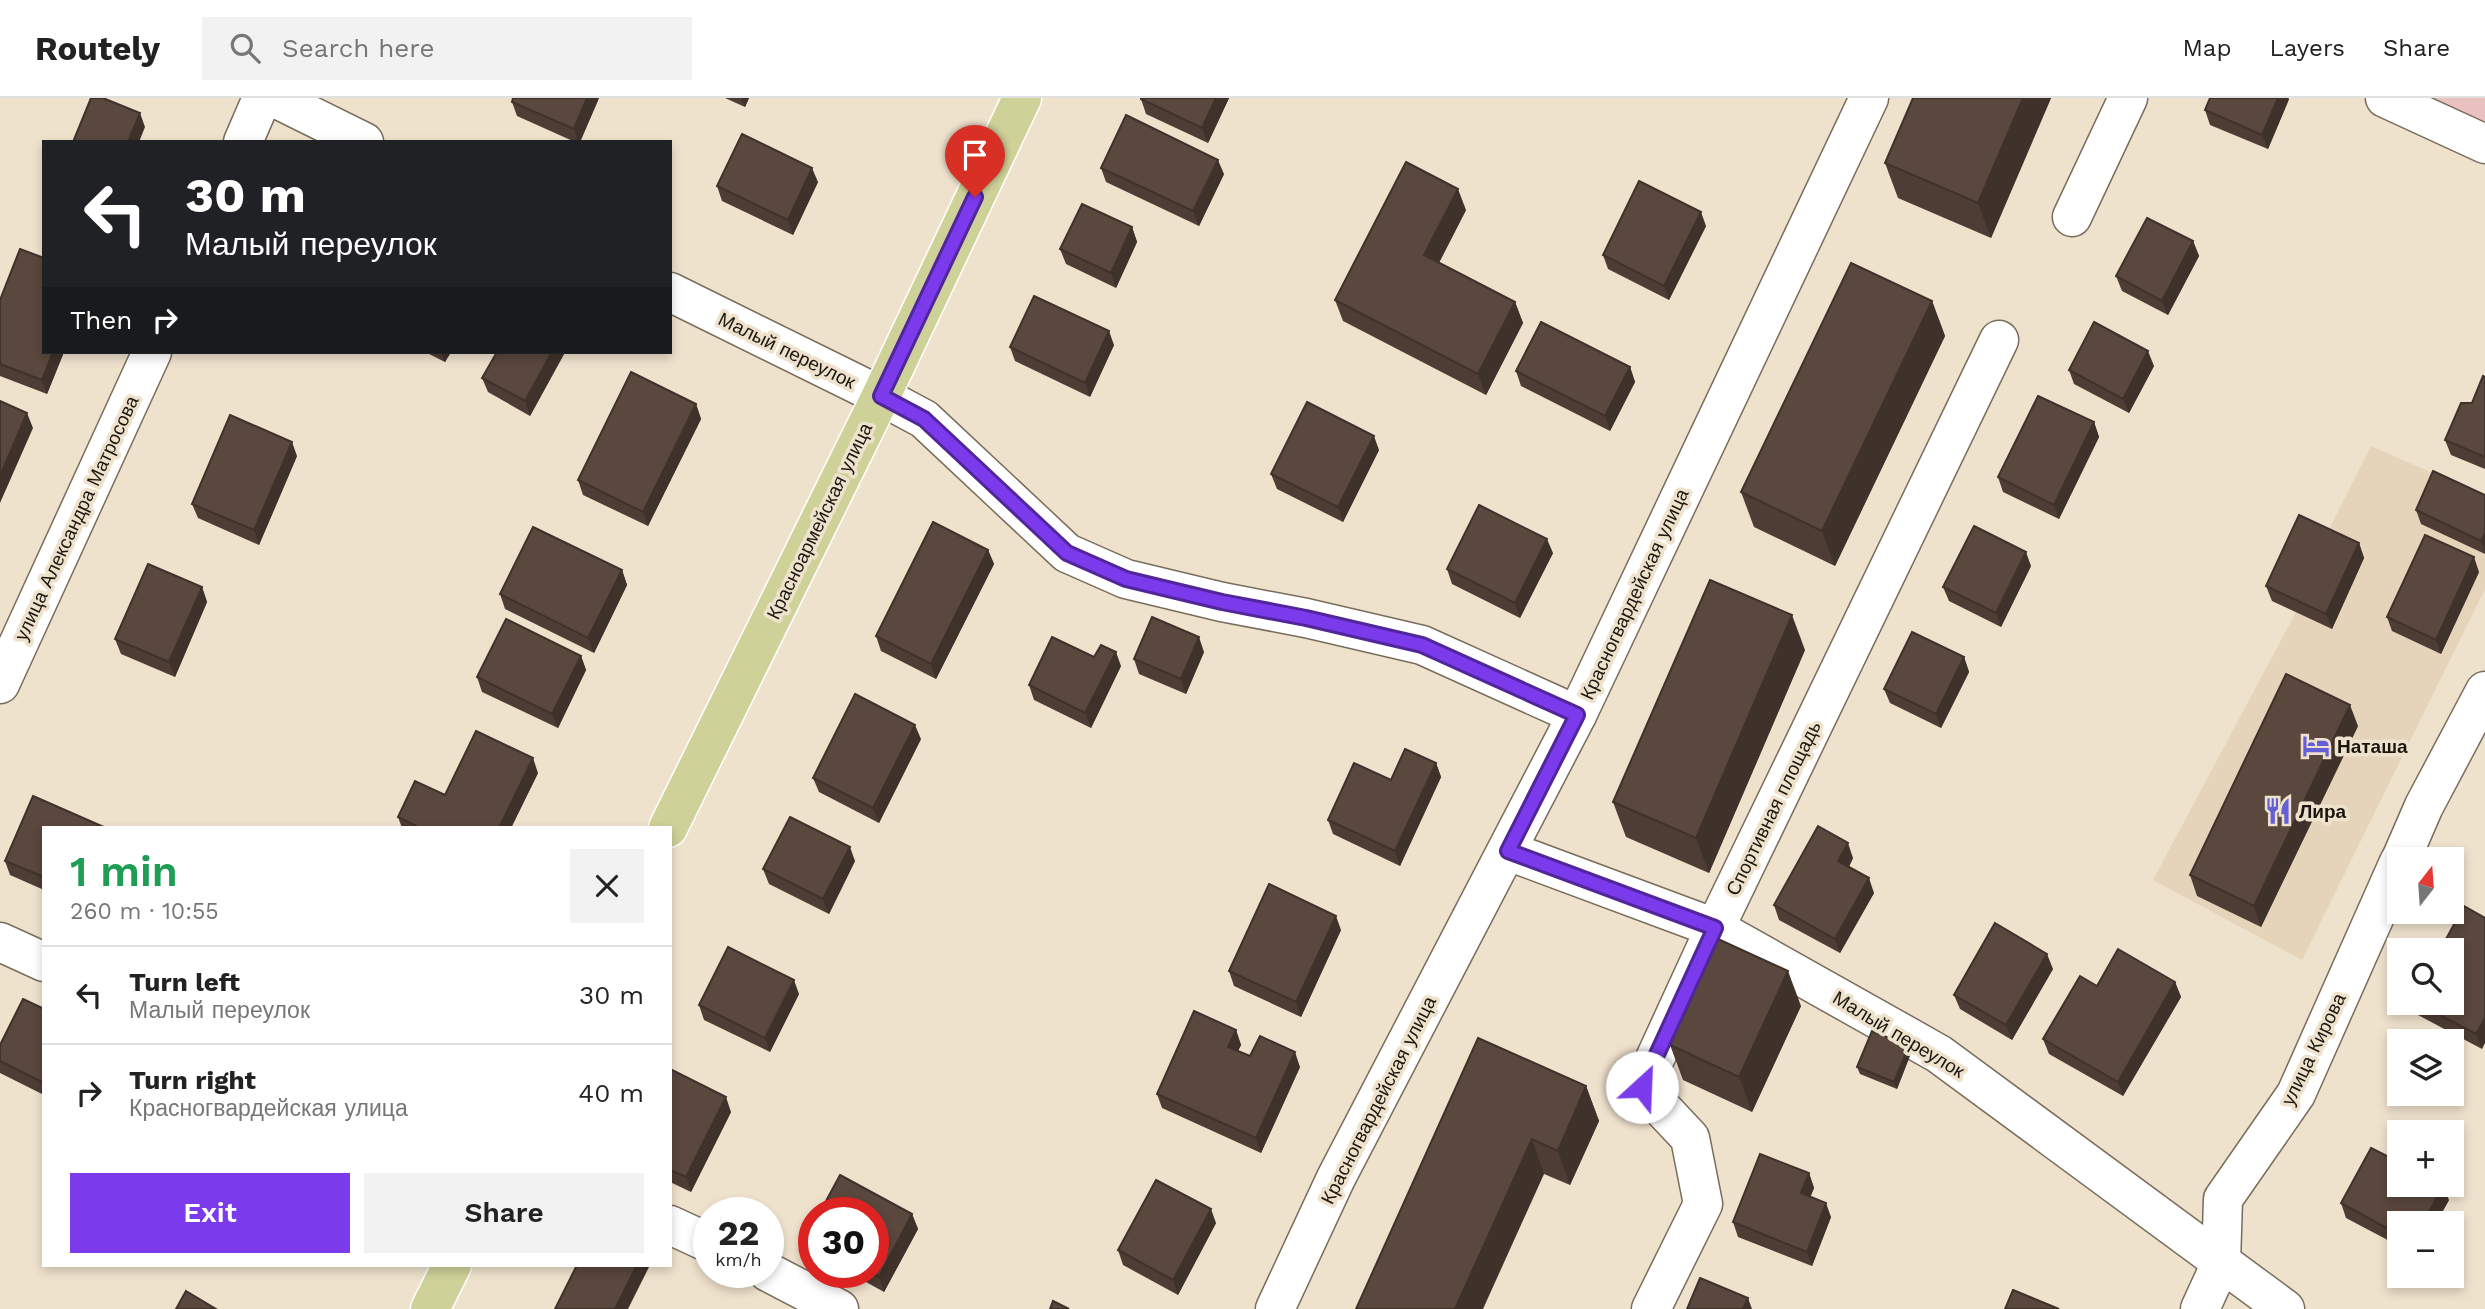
<!DOCTYPE html>
<meta charset="utf-8">
<style>
body{margin:0;font-family:"Work Sans",sans-serif;background:#f2f2f2;color:#222;height:100vh;display:flex;flex-direction:column;font-size:26px;white-space:nowrap}
*{box-sizing:border-box;margin:0}
p{font-size:23px;color:#767676}
.icon{flex:none;width:38px;height:38px;fill:none;stroke:currentColor;stroke-width:2;stroke-linecap:round;stroke-linejoin:round}
.map{position:relative;flex:1;overflow:hidden}
.drawer{position:absolute;left:42px;top:728px;width:630px;height:441px;display:flex;flex-direction:column;background:#fff;border-radius:0px;box-shadow:0 4px 10px #0003}
.drawer>*{flex:none}
.guide{position:absolute;left:42px;top:42px;width:630px;height:214px;border-radius:0px;box-shadow:0 4px 10px #0003;background:#202124;color:#fff;overflow:hidden}
.needle{width:46px;rotate:17deg}
.fabs{position:absolute;left:2387px;top:749px;display:grid;gap:14px}
.fabs a{display:grid;place-items:center;width:77px;height:77px;border-radius:0px;background:#fff;box-shadow:0 4px 10px #0003;font-size:35px}
.speed{position:absolute;left:693px;top:1099px;display:flex;gap:14px;font-size:35px;font-weight:700;text-align:center}
.speed>*{display:grid;place-content:center;width:91px;height:91px;border-radius:50%;background:#fff;box-shadow:0 4px 10px #0003;line-height:1}
.speed small{font-size:18px;font-weight:400}
.speed .limit{border:10px solid #d22;background:#fff;color:#111}
.pin{position:absolute;display:grid;place-items:center;width:60px;height:60px;color:#fff;margin:-72px -30px;border-radius:50% 50% 50% 0;rotate:-45deg;box-shadow:0 0 7px #0007}
.pin .icon{rotate:45deg}
.me{position:absolute;width:77px;margin:-38px;rotate:25deg;stroke-linejoin:round;filter:drop-shadow(0 0 5px #0008)}
.turn{display:flex;align-items:center;gap:24px;height:147px;padding:0 28px;font-size:32px}
.turn .icon{width:91px;height:91px;stroke-width:2.5}
.turn b{display:block;font-size:49px;line-height:60px}
.then{display:flex;align-items:center;height:66px;padding:0 28px;background:#0003;gap:14px;font-size:26px}
.round{display:grid;place-items:center;flex:none;width:74px;height:74px;border-radius:0px;background:#f2f2f2}
.summary{display:flex;align-items:center;justify-content:space-between;height:119px;padding:0 28px}
h1{font-size:42px;font-weight:600;line-height:52px;color:#1e9e55}
.action{display:flex;gap:14px;margin-top:auto;padding:14px 28px}
.action a{flex:1;height:80px;border-radius:0px;background:#7c3aed;color:#fff;font-size:28px;font-weight:600;line-height:80px;text-align:center}
.action a+a{background:#f2f2f2;color:#222}
ul{padding:0;list-style:none}
li{display:flex;align-items:center;gap:21px;height:98px;padding:0 28px;border-top:2px solid #e0e0e0}
li div{flex:1}
li b{display:block;font-size:26px}
li em{font-style:normal}
header{display:flex;align-items:center;gap:42px;box-sizing:border-box;height:98px;padding:0 35px;background:#fff;border-bottom:2px solid #e0e0e0}
header strong{font-size:33px}
nav{display:flex;gap:38px;margin-inline-start:auto;font-size:24px}
.search{width:490px;height:63px;background:#f2f2f2;display:flex;align-items:center;gap:18px;box-sizing:border-box;padding:0 24px;border-radius:0px;color:#767676;font-size:26px}
.map>svg:first-child{display:block}
.built{fill:#e5d4ba}
.green{fill:#eac0c1}
.lines{fill:none;stroke-linecap:round;stroke-linejoin:round}
.minor-casing{stroke:#786d5b;stroke-width:41}
.major-casing{stroke:#fff;stroke-width:41}
.minor{stroke:#fff;stroke-width:38}
.major{stroke:#ced198;stroke-width:38}
.wall{fill:#4d3d34}
.shaded-wall{fill:#3f322b}
.building{fill:#5a473d;stroke:#3f322b;stroke-width:2}
.route-casing{stroke:#51269a;stroke-width:18}
.route{stroke:#7c3aed;stroke-width:12}
.labels{text-anchor:middle;stroke-width:7;stroke-linejoin:round;paint-order:stroke}
.street-label{font-size:19px;fill:#1b170f;stroke:#efe2cd}
.poi-label{font-size:19px;font-weight:bold;fill:#1b170f;stroke:#efe2cd;text-anchor:start}
</style>
<header>
<strong>Routely</strong>
<div class="search"><svg class="icon" aria-label="search" viewBox="0 0 24 24"><circle cx="10" cy="10" r="6"/><path d="M15 15l6 6"/></svg>Search here</div>
<nav><a>Map</a><a>Layers</a><a>Share</a></nav>
</header>
<div class="map">
<svg width="2485" height="1211" viewBox="0 0 2485 1211">
<rect width="100%" height="100%" fill="#efe2cd"/>
<!-- built -->
<polygon class="built" points="2371,348 2485,398 2485,491 2302,862 2153,782 2296,514 2272,503 2304,432 2324,441"/>
<!-- green -->
<polygon class="green" points="2433,0 2485,0 2485,24"/>
<g class="lines">
<defs>
<g id="minor">
<polyline points="275,0 364,44"/>
<polyline points="2385,0 2485,46"/>
<polyline points="243,44 262,0"/>
<polyline points="2072,119 2128,0"/>
<polyline points="670,194 881,298 924,321 1067,455 1126,481 1222,504 1306,520 1422,547 1577,617"/>
<polyline points="0,586 152,254"/>
<polyline points="1508,753 1715,830 1939,956 2285,1211"/>
<polyline points="2401,761 2424,708 2485,593"/>
<polyline points="0,844 44,864"/>
<polyline points="670,1127 709,1145"/>
<polyline points="768,1174 839,1211"/>
<polyline points="1275,1211 1336,1080 1577,617 1869,0"/>
<polyline points="1651,1211 1703,1106 1690,1040 1642,989 1715,830 1999,242"/>
<polyline points="2200,1211 2221,1165 2223,1101 2296,996 2399,764"/>
</g>
<g id="major">
<polyline points="668,730 881,298 1022,0"/>
<polyline points="430,1211 452,1167"/>
</g>
</defs>
<!-- minor casing -->
<use href="#minor" class="minor-casing"/>
<!-- major casing -->
<use href="#major" class="major-casing"/>
<!-- minor -->
<use href="#minor" class="minor"/>
<!-- major -->
<use href="#major" class="major"/>
</g>
<!-- wall -->
<g class="wall">
<polygon points="513,0 599,0 580,44 575,44 517,18 512,4"/>
<polygon points="725,0 749,0 745,9"/>
<polygon points="1229,0 1208,45 1146,16 1141,1"/>
<polygon points="2051,0 1991,140 1898,100 1885,65"/>
<polygon points="2210,0 2288,0 2289,1 2268,51 2210,27 2205,12"/>
<polygon points="1101,70 1224,76 1199,128 1106,84"/>
<polygon points="818,84 793,137 722,103 717,88"/>
<polygon points="1466,112 1439,165 1515,204 1523,225 1486,297 1343,223 1335,202"/>
<polygon points="1706,128 1669,202 1608,171 1603,157"/>
<polygon points="1132,129 1137,144 1116,190 1066,166 1060,151"/>
<polygon points="2193,143 2199,158 2168,217 2122,193 2116,178"/>
<polygon points="0,202 44,254 64,254 47,296 0,278"/>
<polygon points="1932,203 1945,238 1835,468 1754,429 1741,394"/>
<polygon points="1114,247 1090,299 1015,263 1010,249"/>
<polygon points="425,254 451,254 445,264"/>
<polygon points="564,256 530,318 488,294 482,280"/>
<polygon points="2154,268 2129,315 2074,286 2069,272"/>
<polygon points="1630,269 1635,284 1610,333 1521,288 1516,273"/>
<polygon points="2485,279 2485,371 2451,357 2445,342 2472,305"/>
<polygon points="696,306 701,321 648,428 583,397 578,382"/>
<polygon points="2094,324 2099,339 2059,421 2003,394 1998,379"/>
<polygon points="1379,352 1343,424 1277,391 1271,376"/>
<polygon points="297,358 259,447 198,420 192,406"/>
<polygon points="2485,397 2485,456 2421,426 2416,412"/>
<polygon points="2359,445 2364,460 2332,531 2272,503 2266,488"/>
<polygon points="988,452 994,466 936,581 881,553 876,538"/>
<polygon points="1553,455 1520,520 1452,486 1447,471"/>
<polygon points="2031,468 2001,529 1949,503 1943,489"/>
<polygon points="622,472 627,487 594,555 505,511 500,496"/>
<polygon points="2479,474 2441,556 2392,533 2387,519"/>
<polygon points="202,489 207,504 175,579 121,556 115,541"/>
<polygon points="1805,552 1709,775 1626,739 1613,704"/>
<polygon points="1204,554 1186,596 1139,576 1134,561"/>
<polygon points="581,558 586,572 558,630 482,594 477,579"/>
<polygon points="1964,559 1969,574 1941,630 1890,605 1884,591"/>
<polygon points="1121,568 1091,630 1034,602 1029,587"/>
<polygon points="2358,628 2261,829 2197,798 2190,777"/>
<polygon points="921,641 879,725 819,694 813,680"/>
<polygon points="1436,665 1441,679 1400,768 1333,736 1328,722 1391,682"/>
<polygon points="538,675 511,730 402,730 398,719 445,697"/>
<polygon points="44,730 44,792 10,777 5,763"/>
<polygon points="1853,760 1849,769 1874,795 1840,855 1779,822 1774,807"/>
<polygon points="855,763 829,816 769,786 763,771"/>
<polygon points="2485,820 2482,951 2418,917 2413,905 2452,905"/>
<polygon points="1341,832 1301,919 1234,888 1229,873"/>
<polygon points="2053,871 2012,942 1960,911 1954,897"/>
<polygon points="2175,884 2181,899 2123,998 2049,956 2043,941 2097,888"/>
<polygon points="799,896 770,954 704,922 699,907"/>
<polygon points="1801,908 1752,1014 1683,982 1670,947"/>
<polygon points="44,911 44,997 0,975 0,947"/>
<polygon points="1236,932 1241,947 1238,953 1250,958 1300,969 1261,1055 1162,1010 1157,996"/>
<polygon points="1911,955 1897,991 1860,976 1857,969"/>
<polygon points="670,971 731,1014 691,1094 670,1084"/>
<polygon points="1586,988 1599,1023 1570,1087 1544,1076 1356,1211"/>
<polygon points="1809,1075 1814,1090 1810,1099 1831,1119 1812,1168 1738,1139 1733,1124"/>
<polygon points="840,1077 912,1116 918,1131 884,1194 848,1174 873,1174 873,1115 828,1115 825,1105"/>
<polygon points="2449,1102 2436,1125 2399,1125 2399,1148 2346,1120 2341,1105"/>
<polygon points="1216,1125 1178,1197 1123,1167 1118,1152"/>
</g>
<!-- shaded-wall -->
<g class="shaded-wall">
<polygon points="587,0 599,0 580,44 578,44 574,31"/>
<polygon points="741,0 749,0 745,9"/>
<polygon points="1216,0 1229,0 1208,45 1202,30"/>
<polygon points="2023,0 2051,0 1991,140 1978,105"/>
<polygon points="2278,0 2288,0 2289,1 2268,51 2262,37"/>
<polygon points="140,15 145,29 139,44 128,44"/>
<polygon points="1218,62 1224,76 1199,128 1193,113"/>
<polygon points="812,70 818,84 793,137 788,122"/>
<polygon points="1458,91 1466,112 1432,178 1424,157"/>
<polygon points="1701,114 1706,128 1669,202 1664,188"/>
<polygon points="1132,129 1137,144 1116,190 1111,175"/>
<polygon points="2193,143 2199,158 2168,217 2162,203"/>
<polygon points="1932,203 1945,238 1835,468 1822,433"/>
<polygon points="1515,204 1523,225 1486,297 1478,276"/>
<polygon points="1109,233 1114,247 1090,299 1085,285"/>
<polygon points="2148,253 2154,268 2129,315 2123,301"/>
<polygon points="53,254 64,254 47,296 42,282"/>
<polygon points="441,254 451,254 445,264"/>
<polygon points="552,254 564,254 564,256 530,318 525,303"/>
<polygon points="1630,269 1635,284 1610,333 1605,318"/>
<polygon points="696,306 701,321 648,428 643,414"/>
<polygon points="27,315 33,330 0,405 0,378"/>
<polygon points="2094,324 2099,339 2059,421 2054,407"/>
<polygon points="1374,338 1379,352 1343,424 1338,409"/>
<polygon points="292,344 297,358 259,447 254,432"/>
<polygon points="2485,435 2485,453 2481,443"/>
<polygon points="1547,441 1553,455 1520,520 1515,505"/>
<polygon points="2359,445 2364,460 2332,531 2326,516"/>
<polygon points="988,452 994,466 936,581 931,566"/>
<polygon points="2026,454 2031,468 2001,529 1996,515"/>
<polygon points="2474,459 2479,474 2441,556 2436,542"/>
<polygon points="622,472 627,487 594,555 588,540"/>
<polygon points="202,489 207,504 175,579 169,564"/>
<polygon points="1792,517 1805,552 1709,775 1696,740"/>
<polygon points="1199,539 1204,554 1186,596 1181,581"/>
<polygon points="1116,554 1121,568 1091,630 1085,615"/>
<polygon points="581,558 586,572 558,630 552,616"/>
<polygon points="1964,559 1969,574 1941,630 1936,616"/>
<polygon points="2350,607 2358,628 2261,829 2254,808"/>
<polygon points="915,627 921,641 879,725 873,710"/>
<polygon points="533,660 538,675 511,730 499,730"/>
<polygon points="1436,665 1441,679 1400,768 1395,753"/>
<polygon points="1848,745 1853,760 1844,778 1838,763"/>
<polygon points="850,749 855,763 829,816 823,801"/>
<polygon points="1869,780 1874,795 1840,855 1835,841"/>
<polygon points="1336,818 1341,832 1301,919 1296,904"/>
<polygon points="2047,856 2053,871 2012,942 2006,927"/>
<polygon points="1788,873 1801,908 1752,1014 1739,979"/>
<polygon points="794,882 799,896 770,954 765,940"/>
<polygon points="2175,884 2181,899 2123,998 2118,984"/>
<polygon points="2485,920 2485,945 2482,951 2476,936"/>
<polygon points="1236,932 1241,947 1233,963 1228,949"/>
<polygon points="1909,948 1911,955 1897,991 1894,984"/>
<polygon points="1295,954 1300,969 1261,1055 1256,1040"/>
<polygon points="1586,988 1599,1023 1570,1087 1558,1053"/>
<polygon points="726,999 731,1014 691,1094 686,1079"/>
<polygon points="1532,1041 1544,1076 1483,1211 1455,1211"/>
<polygon points="1809,1075 1814,1090 1806,1110 1801,1095"/>
<polygon points="2443,1088 2449,1102 2436,1125 2423,1125"/>
<polygon points="1826,1105 1831,1119 1812,1168 1807,1154"/>
<polygon points="1211,1111 1216,1125 1178,1197 1173,1182"/>
<polygon points="912,1116 918,1131 884,1194 879,1179"/>
<polygon points="637,1167 650,1167 628,1211 615,1211"/>
<polygon points="1748,1200 1752,1211 1743,1211"/>
</g>
<!-- building -->
<g class="building">
<polygon points="91,0 103,0 140,15 128,44 73,44"/>
<polygon points="513,0 587,0 574,31 512,4"/>
<polygon points="1141,0 1216,0 1202,30 1141,1"/>
<polygon points="1913,0 2023,0 1978,105 1885,65"/>
<polygon points="2210,0 2278,0 2262,37 2205,12"/>
<polygon points="1126,17 1218,62 1193,113 1101,70"/>
<polygon points="742,36 812,70 788,122 717,88"/>
<polygon points="1406,64 1458,91 1424,157 1515,204 1478,276 1335,202"/>
<polygon points="1639,83 1701,114 1664,188 1603,157"/>
<polygon points="1082,106 1132,129 1111,175 1060,151"/>
<polygon points="2147,120 2193,143 2162,203 2116,178"/>
<polygon points="20,151 44,160 44,254 53,254 42,282 0,266 0,202"/>
<polygon points="1851,165 1932,203 1822,433 1741,394"/>
<polygon points="1034,198 1109,233 1085,285 1010,249"/>
<polygon points="1541,224 1630,269 1605,318 1516,273"/>
<polygon points="2094,224 2148,253 2123,301 2069,272"/>
<polygon points="497,254 552,254 525,303 482,280"/>
<polygon points="631,274 696,306 643,414 578,382"/>
<polygon points="2483,278 2485,279 2485,359 2445,342 2461,305 2472,305"/>
<polygon points="2038,298 2094,324 2054,407 1998,379"/>
<polygon points="0,303 27,315 0,378"/>
<polygon points="1307,304 1374,338 1338,409 1271,376"/>
<polygon points="230,317 292,344 254,432 192,406"/>
<polygon points="2433,373 2485,397 2485,435 2481,443 2416,412"/>
<polygon points="1479,407 1547,441 1515,505 1447,471"/>
<polygon points="2299,417 2359,445 2326,516 2266,488"/>
<polygon points="933,424 988,452 931,566 876,538"/>
<polygon points="1974,428 2026,454 1996,515 1943,489"/>
<polygon points="533,429 622,472 588,540 500,496"/>
<polygon points="2425,437 2474,459 2436,542 2387,519"/>
<polygon points="148,466 202,489 169,564 115,541"/>
<polygon points="1710,482 1792,517 1696,740 1613,704"/>
<polygon points="1152,519 1199,539 1181,581 1134,561"/>
<polygon points="506,521 581,558 552,616 477,579"/>
<polygon points="1912,534 1964,559 1936,616 1884,591"/>
<polygon points="1052,539 1094,559 1101,547 1116,554 1085,615 1029,587"/>
<polygon points="2286,576 2350,607 2254,808 2190,777"/>
<polygon points="855,596 915,627 873,710 813,680"/>
<polygon points="476,633 533,660 499,730 420,730 398,719 415,683 445,697"/>
<polygon points="1405,651 1436,665 1395,753 1328,722 1354,665 1391,682"/>
<polygon points="33,698 106,730 44,730 44,779 5,763"/>
<polygon points="790,719 850,749 823,801 763,771"/>
<polygon points="1818,728 1848,745 1838,763 1869,780 1835,841 1774,807"/>
<polygon points="1269,786 1336,818 1296,904 1229,873"/>
<polygon points="2464,808 2485,820 2485,920 2476,936 2417,905 2452,905 2452,852 2440,852"/>
<polygon points="1995,825 2047,856 2006,927 1954,897"/>
<polygon points="1718,841 1788,873 1739,979 1670,947"/>
<polygon points="728,849 794,882 765,940 699,907"/>
<polygon points="2118,851 2175,884 2118,984 2043,941 2080,878 2097,888"/>
<polygon points="23,901 44,911 44,985 0,963 0,947"/>
<polygon points="1194,913 1236,932 1228,949 1250,958 1260,938 1295,954 1256,1040 1157,996"/>
<polygon points="1872,933 1909,948 1894,984 1857,969"/>
<polygon points="1478,940 1586,988 1558,1053 1532,1041 1455,1211 1356,1211"/>
<polygon points="670,971 726,999 686,1079 670,1072"/>
<polygon points="2371,1050 2399,1064 2399,1087 2443,1088 2423,1125 2399,1125 2399,1137 2341,1105"/>
<polygon points="1760,1056 1809,1075 1801,1095 1826,1105 1807,1154 1733,1124"/>
<polygon points="840,1077 912,1116 879,1179 870,1174 873,1174 873,1115 842,1115 825,1105"/>
<polygon points="1156,1082 1211,1111 1173,1182 1118,1152"/>
<polygon points="577,1167 637,1167 615,1211 555,1211"/>
<polygon points="1700,1180 1748,1200 1743,1211 1687,1211"/>
<polygon points="2013,1192 2059,1211 2005,1211"/>
<polygon points="186,1193 216,1211 176,1211"/>
<polygon points="1053,1203 1069,1211 1050,1211"/>
</g>
<g class="lines">
<defs>
<polyline id="route" points="975,99 881,298 924,321 1067,455 1126,481 1222,504 1306,520 1422,547 1577,617 1508,753 1715,830 1642,989"/>
</defs>
<!-- route casing -->
<use href="#route" class="route-casing"/>
<!-- route -->
<use href="#route" class="route"/>
</g>
<!-- icons -->
<defs>
<symbol id="hotel-bare" viewBox="-9 -9 18 18"><path d="M-6-4.5h1.5V1H6V5H4.5V3h-9V5H-6ZM-4 0a1.8 1.8 0 1 1 3.6 0ZM.5 0V-2.5h3Q6-2.5 6 0Z" fill="#645ed7" stroke="#efe2cd" stroke-width="2.5" paint-order="stroke"/></symbol>
<symbol id="restaurant-bare" viewBox="-9 -9 18 18"><path d="M-5-6h1v4h1v-4h1v4h1v-4h1v5L-1.5 .5V6h-2V.5L-5-1ZM5-6V6H3V1.5H1.5Q1.5-4 5-6Z" fill="#645ed7" stroke="#efe2cd" stroke-width="2.5" paint-order="stroke"/></symbol>
</defs>
<g fill-rule="evenodd">
<use href="#hotel-bare" x="2297" y="629" width="38" height="38"/>
<use href="#restaurant-bare" x="2259" y="694" width="38" height="38"/>
</g>
<g class="labels">
<!-- street labels -->
<g class="street-label">
<text transform="translate(787 252) rotate(26)" y="7">Малый переулок</text>
<text transform="translate(76 420) rotate(-65)" y="7">улица Александра Матросова</text>
<text transform="translate(819 423) rotate(-64)" y="7">Красноармейская улица</text>
<text transform="translate(1634 496) rotate(-65)" y="7">Красногвардейская улица</text>
<text transform="translate(1773 710) rotate(-64)" y="7">Спортивная площадь</text>
<text transform="translate(1899 936) rotate(31)" y="7">Малый переулок</text>
<text transform="translate(2313 951) rotate(-64)" y="7">улица Кирова</text>
<text transform="translate(1378 1002) rotate(-63)" y="7">Красногвардейская улица</text>
</g>
<!-- poi labels -->
<g class="poi-label">
<text x="2337" y="655">Наташа</text>
<text x="2299" y="720">Лира</text>
</g>
</g>
</svg>
<div class="fabs">
<a><svg class="needle" viewBox="-14 -14 28 28"><path d="M0-13l5 13h-10z" fill="#e53935"/><path d="M0 13l5-13h-10z" fill="#767676"/></svg></a>
<a><svg class="icon" aria-label="search" viewBox="0 0 24 24"><circle cx="10" cy="10" r="6"/><path d="M15 15l6 6"/></svg></a>
<a><svg class="icon" aria-label="layers" viewBox="0 0 24 24"><path d="M12 4l9 5-9 5-9-5zM3 14l9 5 9-5"/></svg></a>
<a>+</a>
<a>−</a>
</div>
<div class="speed"><div>22<small>km/h</small></div><div class="limit">30</div></div>
<div class="pin" style="left:975px;top:99px;background:#d93025"><svg class="icon" aria-label="arrive" viewBox="0 0 24 24"><path d="M6 21V4h12l-3 4 3 4H6"/></svg></div>
<svg class="me" style="left:1642px;top:989px" viewBox="-20 -20 40 40"><circle r="19" fill="#fff"/><path d="M0-13L10 11 0 6-10 11z" fill="#7c3aed"/></svg>
<div class="guide">
<div class="turn"><svg class="icon" aria-label="left" viewBox="0 0 24 24"><path d="M17 20v-9H6M10 6l-5 5 5 5"/></svg><div><b>30 m</b>Малый переулок</div></div>
<div class="then">Then<svg class="icon" aria-label="right" viewBox="0 0 24 24"><path d="M7 20v-9h11M14 6l5 5-5 5"/></svg></div>
</div>
<section class="drawer">
<div class="summary"><div><h1>1 min</h1><p>260 m · 10:55</p></div><a class="round"><svg class="icon" aria-label="close" viewBox="0 0 24 24"><path d="M6 6l12 12M18 6L6 18"/></svg></a></div>
<ul>
<li><svg class="icon" aria-label="left" viewBox="0 0 24 24"><path d="M17 20v-9H6M10 6l-5 5 5 5"/></svg><div><b>Turn left</b><p>Малый переулок</p></div><em>30 m</em></li>
<li><svg class="icon" aria-label="right" viewBox="0 0 24 24"><path d="M7 20v-9h11M14 6l5 5-5 5"/></svg><div><b>Turn right</b><p>Красногвардейская улица</p></div><em>40 m</em></li>
</ul>
<div class="action"><a>Exit</a><a>Share</a></div>
</section>
</div>
